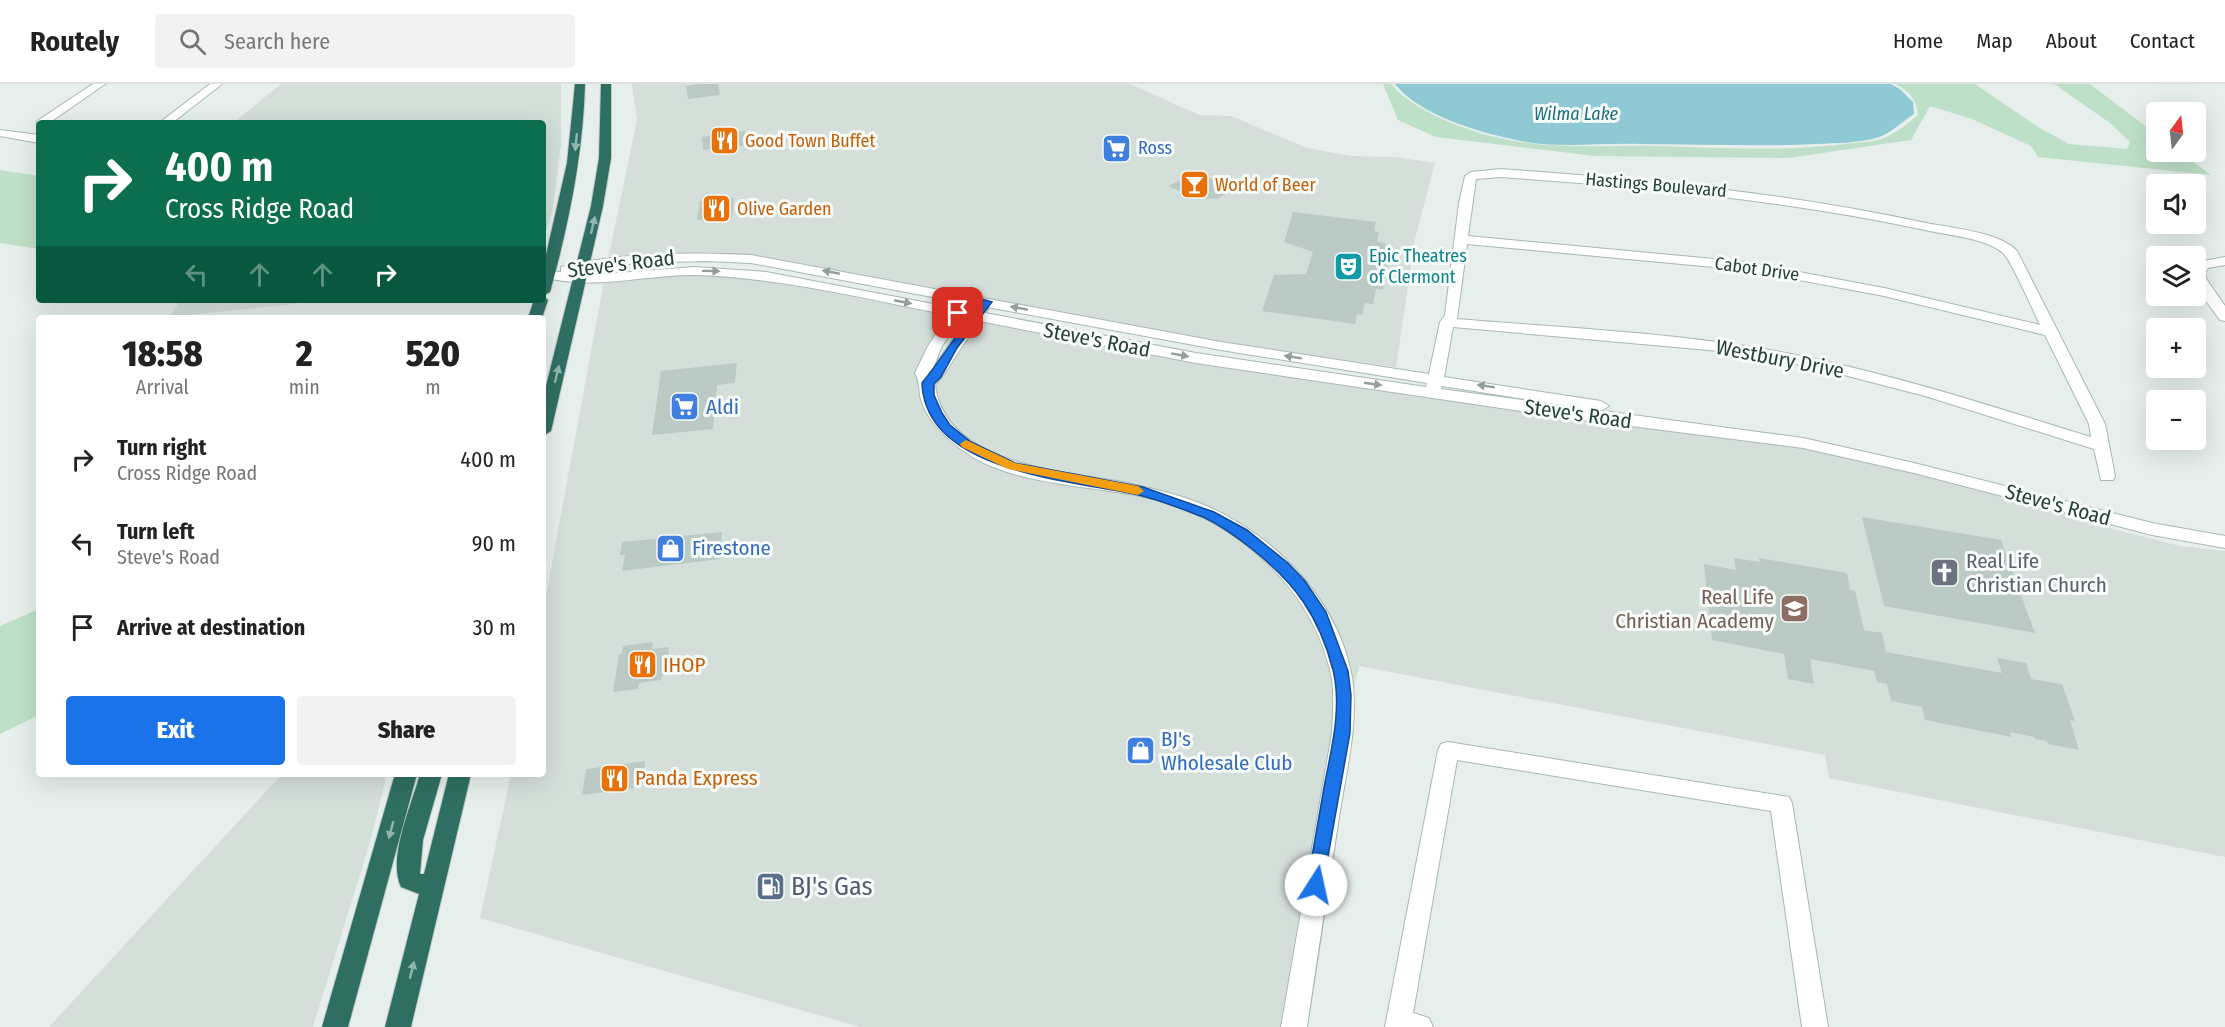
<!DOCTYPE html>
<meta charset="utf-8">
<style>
body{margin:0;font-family:"Fira Sans Condensed",sans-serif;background:#f2f2f2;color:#222;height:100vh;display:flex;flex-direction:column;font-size:22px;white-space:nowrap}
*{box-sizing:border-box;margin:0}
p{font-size:20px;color:#767676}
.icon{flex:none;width:33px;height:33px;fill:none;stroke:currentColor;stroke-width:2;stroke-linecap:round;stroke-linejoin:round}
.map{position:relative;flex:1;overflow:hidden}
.sheet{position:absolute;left:36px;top:231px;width:510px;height:462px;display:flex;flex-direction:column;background:#fff;border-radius:6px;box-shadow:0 6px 24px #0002}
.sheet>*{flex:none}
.banner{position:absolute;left:36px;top:36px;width:510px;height:183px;border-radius:6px;box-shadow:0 6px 24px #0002;background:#0b6e4f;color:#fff;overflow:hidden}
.needle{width:39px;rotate:15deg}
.controls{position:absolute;left:2146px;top:18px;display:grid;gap:12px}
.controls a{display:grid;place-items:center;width:60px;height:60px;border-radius:6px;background:#fff;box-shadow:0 6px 24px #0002;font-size:30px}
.pin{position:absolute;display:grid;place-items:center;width:51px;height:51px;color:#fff;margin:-26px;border-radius:12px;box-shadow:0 3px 9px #0006}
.me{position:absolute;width:66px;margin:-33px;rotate:10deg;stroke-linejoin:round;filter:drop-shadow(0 0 4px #0008)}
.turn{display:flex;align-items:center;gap:21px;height:126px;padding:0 30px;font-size:27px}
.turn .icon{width:78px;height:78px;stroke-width:2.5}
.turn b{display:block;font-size:42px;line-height:51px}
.lanes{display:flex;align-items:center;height:57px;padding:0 30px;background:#0003;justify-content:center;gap:30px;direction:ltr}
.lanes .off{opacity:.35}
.eta{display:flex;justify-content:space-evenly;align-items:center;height:102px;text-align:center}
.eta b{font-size:36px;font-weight:800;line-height:42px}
.cta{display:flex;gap:12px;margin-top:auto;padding:12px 30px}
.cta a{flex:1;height:69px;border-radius:6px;background:#1a73e8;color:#fff;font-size:24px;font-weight:800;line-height:69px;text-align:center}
.cta a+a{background:#f2f2f2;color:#222}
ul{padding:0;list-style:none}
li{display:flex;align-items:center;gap:18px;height:84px;padding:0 30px}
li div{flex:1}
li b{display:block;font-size:22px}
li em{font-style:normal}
header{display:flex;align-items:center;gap:36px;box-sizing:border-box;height:84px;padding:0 30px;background:#fff;border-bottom:2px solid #e0e0e0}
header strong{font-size:28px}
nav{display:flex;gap:33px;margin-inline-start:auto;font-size:21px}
.search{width:420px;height:54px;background:#f2f2f2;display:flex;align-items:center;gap:15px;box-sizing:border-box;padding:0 21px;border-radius:6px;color:#767676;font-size:22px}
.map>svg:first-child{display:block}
.built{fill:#d4dfda}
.green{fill:#bfe0c8}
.water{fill:#8ec9d4}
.building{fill:#bbcac4}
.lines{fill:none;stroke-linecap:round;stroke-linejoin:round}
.minor-casing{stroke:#a8b8b2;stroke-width:2}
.highway-casing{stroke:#c2cac8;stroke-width:2}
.minor{fill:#fff;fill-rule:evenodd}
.highway{fill:#2f6f62;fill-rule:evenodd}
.oneway{fill:#93b5ae}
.oneway2{fill:#92a09c}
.route{fill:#1a73e8;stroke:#114b97;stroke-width:1.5}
.slow{fill:#f59e0b}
.labels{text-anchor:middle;stroke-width:6;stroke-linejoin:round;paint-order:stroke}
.far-water-label{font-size:18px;font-style:italic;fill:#1c6f80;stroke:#f7fbf9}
.far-food-label{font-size:18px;fill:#c56008;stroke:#f7fbf9;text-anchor:start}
.far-shop-label{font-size:18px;fill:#366cbe;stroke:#f7fbf9;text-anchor:start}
.far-street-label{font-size:18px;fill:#24423a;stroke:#f7fbf9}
.far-culture-label{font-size:18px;fill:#0d838f;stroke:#f7fbf9;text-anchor:start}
.street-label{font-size:21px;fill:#24423a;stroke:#f7fbf9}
.shop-label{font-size:21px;fill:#366cbe;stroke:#f7fbf9;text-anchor:start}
.worship-label{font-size:21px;fill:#5b616d;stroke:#f7fbf9;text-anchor:start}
.education-label{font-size:21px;fill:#785e54;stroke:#f7fbf9;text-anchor:end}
.food-label{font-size:21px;fill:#c56008;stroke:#f7fbf9;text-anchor:start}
.near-service-label{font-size:26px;fill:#4e5e75;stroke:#f7fbf9;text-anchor:start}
</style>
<header>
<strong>Routely</strong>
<div class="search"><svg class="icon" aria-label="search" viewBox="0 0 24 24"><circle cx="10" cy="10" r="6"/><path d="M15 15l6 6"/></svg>Search here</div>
<nav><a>Home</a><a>Map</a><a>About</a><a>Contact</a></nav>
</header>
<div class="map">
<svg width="2225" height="943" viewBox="0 0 2225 943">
<rect width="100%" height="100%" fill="#e6efeb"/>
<!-- built -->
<g class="built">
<polygon points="281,0 561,0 561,61 553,125 543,157 543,39 233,39"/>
<polygon points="632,0 1130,0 1199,31 1231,32 1307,64 1351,72 1395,73 1435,79 1415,155 1396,283 1235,261 758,172 697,169 608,175 637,36"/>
<polygon points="705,190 763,195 950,232 925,266 916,290 962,364 1166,420 1193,430 1237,453 1278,486 1312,531 1333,587 1335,610 1333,648 1283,943 860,943 480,834 511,690 543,690 543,528 604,197"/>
<polygon points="180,216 332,216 170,233"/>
<polygon points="978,237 1193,279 1725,351 1861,375 2053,423 2085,438 2180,462 2225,467 2225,773 1829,694 1825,671 1359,582 1352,613 1338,553 1326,525 1307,498 1289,479 1172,410 1016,378 996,370 972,357 952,340 942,327 935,298"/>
<polygon points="282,690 387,690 372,751 313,943 49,943"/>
</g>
<!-- green -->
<g class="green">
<path d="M 1383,0 L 1391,0 C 1412,26 1466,47 1499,54 C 1553,66 1603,61 1657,62 C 1722,64 1788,68 1853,59 C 1862,58 1875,58 1884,54 C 1896,49 1908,39 1918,31 C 1917,15 1909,7 1895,0 L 1975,0 L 2038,43 L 2069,60 L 2127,65 L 2130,58 L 2110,39 L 2054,0 L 2090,0 L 2157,51 L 2157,68 L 2179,68 L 2211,91 L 2038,73 L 2031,62 L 1972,35 L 1930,22 L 1911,56 L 1788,74 L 1595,72 L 1436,53 L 1398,36 Z"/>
<polygon points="0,86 39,92 39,165 0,159"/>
<polygon points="39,525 39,631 0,650 0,542"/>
</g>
<!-- water -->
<path class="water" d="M 1395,0 L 1891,0 L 1901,6 L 1913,18 L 1914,30 C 1903,37 1891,49 1879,53 C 1861,59 1836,59 1816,60 C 1757,63 1698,60 1639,60 C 1601,59 1563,64 1526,58 C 1485,50 1421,33 1395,0 Z"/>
<!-- building -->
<g class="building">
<polygon points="699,0 718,0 720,11 688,15 686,2"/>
<polygon points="745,47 746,61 703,66 702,53"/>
<polygon points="1196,88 1235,105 1217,115 1195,114 1168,102"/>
<polygon points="734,114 732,133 697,136 700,117"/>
<polygon points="1293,128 1376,138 1374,147 1379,148 1377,158 1386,159 1383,173 1389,174 1383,206 1376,205 1373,220 1365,219 1362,231 1357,230 1355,240 1262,227 1274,191 1306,190 1313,168 1284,158"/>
<polygon points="737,279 735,299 717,301 713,345 652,351 661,287"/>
<polygon points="1862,433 2001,456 2035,549 1884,522"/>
<polygon points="722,448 720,475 622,487 625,471 620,471 622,458"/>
<polygon points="1734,474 1760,478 1759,474 1847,489 1850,506 1855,507 1864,546 1882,549 1886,568 2002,589 1997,574 2026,579 2031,595 2062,600 2075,637 2070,636 2079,666 2048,660 2047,657 2035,655 2034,653 2010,648 2012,653 1925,636 1922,623 1891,617 1887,600 1877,598 1874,587 1810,575 1814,600 1788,595 1784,570 1712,556 1704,480 1736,486"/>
<polygon points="653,558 652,565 669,563 666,591 662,592 661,596 639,599 638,605 613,608 619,570 622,570 623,562"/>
<polygon points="645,677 642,703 582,711 586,685"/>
</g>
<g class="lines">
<defs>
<g id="minor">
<polygon points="93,0 105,0 49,39 39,39 39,42 37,41 37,37"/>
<polygon points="210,0 222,0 172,39 159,39"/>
<polygon points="0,46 39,51 39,59 0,52"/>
<path d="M 1501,85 C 1644,95 1786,109 1926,139 C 1951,144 2000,148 2017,167 L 2105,340 L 2115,392 L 2113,396 L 2101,396 L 2094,365 L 1925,312 L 1813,283 L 1720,267 L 1453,243 L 1444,293 L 1601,317 L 1609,322 L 1601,327 L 1442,302 L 1441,305 L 1803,354 L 1914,379 L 2152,439 L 2225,452 L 2225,464 L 2152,451 L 1914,389 L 1803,364 L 1576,335 L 1196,279 L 979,237 L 942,293 L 935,301 C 945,379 1057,387 1117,397 C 1138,401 1159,406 1179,412 C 1260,436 1337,508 1352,593 C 1359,639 1346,688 1339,733 C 1328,803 1317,873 1307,943 L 1281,943 L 1332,649 C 1333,628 1335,606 1330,586 C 1308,496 1228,430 1139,412 C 1081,400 1004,401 957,362 C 941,349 924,332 920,311 C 919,303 919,296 915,289 L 928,262 L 949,231 C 866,215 782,194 697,191 C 645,190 594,207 543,193 L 543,187 L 561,188 L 561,183 C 624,168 687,168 751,171 L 1221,258 L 1429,290 L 1440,238 L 1445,231 L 1459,119 L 1465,92 L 1471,88 ZM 1501,93 C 1644,103 1785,116 1925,146 C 1947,151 1986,154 2003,169 C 2011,176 2034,228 2040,241 L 1884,204 L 1746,178 L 1468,152 L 1476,95 ZM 1467,160 L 1746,186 L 1884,212 L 2045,251 L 2089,340 L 2091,353 C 2000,325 1909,295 1815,275 C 1699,249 1576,245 1457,235 ZM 705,177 L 751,179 L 959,218 L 954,224 L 766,188 L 695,183 L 580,192 L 568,190 L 634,179 ZM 971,220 L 978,221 L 972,227 L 967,226 ZM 987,223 L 1221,266 L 1427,299 L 1426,303 L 1196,269 L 985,229 L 988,225 ZM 962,234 L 967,235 L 933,284 L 942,262 Z"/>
<path d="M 2225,173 L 2225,181 L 2208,184 L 2205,189 L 2207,196 L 2225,222 L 2225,237 L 2220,236 C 2209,220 2188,199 2198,178 Z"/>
<polygon points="1448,658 1789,713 1792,719 1828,943 1802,943 1771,727 1457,676 1413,929 1429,934 1433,943 1385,943 1438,666 1441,660"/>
</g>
<g id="highway">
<path d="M 575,0 L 585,0 C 583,71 569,139 550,208 L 543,212 L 543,184 L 567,79 Z"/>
<polygon points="601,0 611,0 611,74 603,122 551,347 543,352 543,314 591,122 599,74"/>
<polygon points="543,212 548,216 542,234 528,234 534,216 543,216"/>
<polygon points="395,690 417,690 348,943 322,943"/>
<path d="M 420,690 L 442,690 L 423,756 L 420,790 L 424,790 L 449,690 L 471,690 L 411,943 L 385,943 L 419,810 L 401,803 C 387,774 412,720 420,690 Z"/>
</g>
</defs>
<!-- minor casing -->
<use href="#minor" class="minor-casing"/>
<!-- highway casing -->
<use href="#highway" class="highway-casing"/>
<!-- minor -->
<use href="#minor" class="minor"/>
<!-- highway -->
<use href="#highway" class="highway"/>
</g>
<!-- one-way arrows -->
<defs><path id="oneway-solid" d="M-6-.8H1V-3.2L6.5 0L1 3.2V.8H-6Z" transform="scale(1.5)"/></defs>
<g class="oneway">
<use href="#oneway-solid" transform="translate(576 58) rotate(96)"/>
<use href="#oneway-solid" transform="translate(593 141) rotate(-77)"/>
<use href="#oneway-solid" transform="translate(557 290) rotate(-76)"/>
<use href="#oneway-solid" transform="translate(391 746) rotate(105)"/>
<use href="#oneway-solid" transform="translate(412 886) rotate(-76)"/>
</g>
<g class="oneway2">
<use href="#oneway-solid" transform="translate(711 187) rotate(1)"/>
<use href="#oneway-solid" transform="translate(831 188) rotate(-169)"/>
<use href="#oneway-solid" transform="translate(903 218) rotate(11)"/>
<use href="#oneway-solid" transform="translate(1019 224) rotate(-169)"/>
<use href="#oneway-solid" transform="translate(1180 271) rotate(10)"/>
<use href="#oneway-solid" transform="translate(1293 273) rotate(-171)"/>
<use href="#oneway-solid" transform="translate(1373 300) rotate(8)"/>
<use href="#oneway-solid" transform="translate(1486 302) rotate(-171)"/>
</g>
<!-- route -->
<path class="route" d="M 968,211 L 992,218 L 957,264 L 941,293 L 934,300 L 934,311 L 942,329 L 950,341 L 971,358 L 1015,379 L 1143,403 L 1214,428 L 1247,446 L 1288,479 L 1305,497 L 1326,528 L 1348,587 L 1351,611 L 1350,649 L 1322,806 L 1316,809 L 1310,806 L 1307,801 C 1313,767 1319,733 1325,698 C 1332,663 1342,622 1333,586 C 1319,532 1295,499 1252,465 C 1237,453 1220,441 1203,433 C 1182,425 1160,416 1138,411 C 1073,396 925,389 922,299 C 942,274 960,246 979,220 L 971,218 L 961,231 L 954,231 C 952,226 962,213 968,211 Z"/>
<!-- slow -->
<polygon class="slow" points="966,356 1015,379 1138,402 1144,407 1138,411 1008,385 962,363 960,360"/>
<!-- icons -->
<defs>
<symbol id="restaurant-square" viewBox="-11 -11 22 22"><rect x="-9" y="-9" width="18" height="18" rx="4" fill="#e8710a" stroke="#f7fbf9"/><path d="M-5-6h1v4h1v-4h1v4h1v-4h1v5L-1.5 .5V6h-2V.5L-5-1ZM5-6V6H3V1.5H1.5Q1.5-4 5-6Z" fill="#fff"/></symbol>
<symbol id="supermarket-square" viewBox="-11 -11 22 22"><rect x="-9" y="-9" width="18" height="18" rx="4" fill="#3f7fe0" stroke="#f7fbf9"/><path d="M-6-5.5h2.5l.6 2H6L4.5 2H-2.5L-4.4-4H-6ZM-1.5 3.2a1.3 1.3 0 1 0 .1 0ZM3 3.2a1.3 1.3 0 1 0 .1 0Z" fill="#fff"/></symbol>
<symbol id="bar-square" viewBox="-11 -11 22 22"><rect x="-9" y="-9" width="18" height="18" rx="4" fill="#e8710a" stroke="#f7fbf9"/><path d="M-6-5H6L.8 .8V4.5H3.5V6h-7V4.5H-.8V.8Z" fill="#fff"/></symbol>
<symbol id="theatre-square" viewBox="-11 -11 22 22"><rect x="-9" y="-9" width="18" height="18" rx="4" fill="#0f9aa8" stroke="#f7fbf9"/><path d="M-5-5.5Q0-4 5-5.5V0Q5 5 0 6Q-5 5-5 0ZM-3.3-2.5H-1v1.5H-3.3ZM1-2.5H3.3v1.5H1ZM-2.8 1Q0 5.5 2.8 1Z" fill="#fff"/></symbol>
<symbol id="shop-square" viewBox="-11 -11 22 22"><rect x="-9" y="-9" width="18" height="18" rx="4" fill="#3f7fe0" stroke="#f7fbf9"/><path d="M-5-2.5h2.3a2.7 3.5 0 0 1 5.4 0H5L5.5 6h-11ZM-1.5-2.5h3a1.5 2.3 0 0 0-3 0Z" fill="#fff"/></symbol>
<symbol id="church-square" viewBox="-11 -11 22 22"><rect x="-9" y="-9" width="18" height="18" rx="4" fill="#6b7280" stroke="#f7fbf9"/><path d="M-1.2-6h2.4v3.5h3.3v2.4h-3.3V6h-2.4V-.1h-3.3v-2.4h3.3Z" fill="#fff"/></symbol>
<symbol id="school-square" viewBox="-11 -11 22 22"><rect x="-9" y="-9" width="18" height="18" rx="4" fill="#8d6e63" stroke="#f7fbf9"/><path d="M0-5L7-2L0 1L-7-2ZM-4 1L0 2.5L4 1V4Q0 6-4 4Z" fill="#fff"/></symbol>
<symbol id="fuel-square" viewBox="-11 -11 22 22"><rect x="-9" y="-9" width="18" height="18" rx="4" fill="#5c6f8a" stroke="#f7fbf9"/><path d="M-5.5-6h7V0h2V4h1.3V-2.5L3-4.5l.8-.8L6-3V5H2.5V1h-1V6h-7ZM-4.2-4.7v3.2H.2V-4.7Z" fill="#fff"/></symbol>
</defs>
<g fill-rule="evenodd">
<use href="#restaurant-square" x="708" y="40" width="33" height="33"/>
<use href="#supermarket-square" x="1100" y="48" width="33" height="33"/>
<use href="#bar-square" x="1178" y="84" width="33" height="33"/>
<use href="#restaurant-square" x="700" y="108" width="33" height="33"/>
<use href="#theatre-square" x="1332" y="166" width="33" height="33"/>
<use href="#supermarket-square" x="668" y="306" width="33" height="33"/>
<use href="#shop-square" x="654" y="448" width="33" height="33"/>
<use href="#church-square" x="1928" y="472" width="33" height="33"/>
<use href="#school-square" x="1778" y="508" width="33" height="33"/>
<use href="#restaurant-square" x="626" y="564" width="33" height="33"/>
<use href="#shop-square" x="1124" y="650" width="33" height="33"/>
<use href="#restaurant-square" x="598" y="678" width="33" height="33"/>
<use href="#fuel-square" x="754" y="786" width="33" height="33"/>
</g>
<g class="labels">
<!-- far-water labels -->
<g class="far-water-label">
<text x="1576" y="36">Wilma Lake</text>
</g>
<!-- far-food labels -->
<g class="far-food-label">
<text x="745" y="63">Good Town Buffet</text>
<text x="1215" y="107">World of Beer</text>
<text x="737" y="131">Olive Garden</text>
</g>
<!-- far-shop labels -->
<g class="far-shop-label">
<text x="1138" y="70">Ross</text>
</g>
<!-- far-street labels -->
<g class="far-street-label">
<text transform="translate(1656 101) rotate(5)" y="6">Hastings Boulevard</text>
<text transform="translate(1757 185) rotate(8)" y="6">Cabot Drive</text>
</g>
<!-- far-culture labels -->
<g class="far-culture-label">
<text x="1369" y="178">Epic Theatres<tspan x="1369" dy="21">of Clermont</tspan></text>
</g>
<!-- street labels -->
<g class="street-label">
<text transform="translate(621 180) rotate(-7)" y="7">Steve's Road</text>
<text transform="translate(1097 256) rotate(11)" y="7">Steve's Road</text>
<text transform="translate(1780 275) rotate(11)" y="7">Westbury Drive</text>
<text transform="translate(1578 330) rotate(8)" y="7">Steve's Road</text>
<text transform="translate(2058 421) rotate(15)" y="7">Steve's Road</text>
</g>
<!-- shop labels -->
<g class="shop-label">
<text x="706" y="330">Aldi</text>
<text x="692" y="471">Firestone</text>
<text x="1161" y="662">BJ's<tspan x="1161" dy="24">Wholesale Club</tspan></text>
</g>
<!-- worship labels -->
<g class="worship-label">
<text x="1966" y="484">Real Life<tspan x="1966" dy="24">Christian Church</tspan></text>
</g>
<!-- education labels -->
<g class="education-label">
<text x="1774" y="520">Real Life<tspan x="1774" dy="24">Christian Academy</tspan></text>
</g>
<!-- food labels -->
<g class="food-label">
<text x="663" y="588">IHOP</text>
<text x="635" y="701">Panda Express</text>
</g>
<!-- near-service labels -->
<g class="near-service-label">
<text x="791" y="811">BJ's Gas</text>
</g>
</g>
</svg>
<div class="controls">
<a><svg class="needle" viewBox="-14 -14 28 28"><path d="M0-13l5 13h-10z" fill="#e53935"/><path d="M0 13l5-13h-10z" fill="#767676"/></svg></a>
<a><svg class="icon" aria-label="sound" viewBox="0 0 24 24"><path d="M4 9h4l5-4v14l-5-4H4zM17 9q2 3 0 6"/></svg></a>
<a><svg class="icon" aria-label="layers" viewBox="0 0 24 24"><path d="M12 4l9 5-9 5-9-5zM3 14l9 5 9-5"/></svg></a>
<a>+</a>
<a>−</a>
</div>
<div class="pin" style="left:958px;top:229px;background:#d93025"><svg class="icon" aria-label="arrive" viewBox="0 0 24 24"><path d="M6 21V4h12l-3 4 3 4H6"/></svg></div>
<svg class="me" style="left:1316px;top:801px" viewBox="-20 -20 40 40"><circle r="19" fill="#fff"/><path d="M0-13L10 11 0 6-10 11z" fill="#1a73e8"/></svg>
<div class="banner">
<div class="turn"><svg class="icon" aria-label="right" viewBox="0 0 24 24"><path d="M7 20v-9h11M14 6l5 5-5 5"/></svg><div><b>400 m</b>Cross Ridge Road</div></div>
<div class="lanes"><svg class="icon off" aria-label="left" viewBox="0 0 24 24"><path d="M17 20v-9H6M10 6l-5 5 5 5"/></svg><svg class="icon off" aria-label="ahead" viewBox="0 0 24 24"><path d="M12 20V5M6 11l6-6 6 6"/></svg><svg class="icon off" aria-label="ahead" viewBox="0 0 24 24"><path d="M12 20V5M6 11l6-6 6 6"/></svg><svg class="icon" aria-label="right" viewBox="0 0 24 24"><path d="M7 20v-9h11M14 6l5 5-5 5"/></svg></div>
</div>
<section class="sheet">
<div class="eta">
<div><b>18:58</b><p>Arrival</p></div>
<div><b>2</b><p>min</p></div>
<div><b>520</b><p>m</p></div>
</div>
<ul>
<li><svg class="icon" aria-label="right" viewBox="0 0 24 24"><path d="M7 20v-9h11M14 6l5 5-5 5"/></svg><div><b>Turn right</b><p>Cross Ridge Road</p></div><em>400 m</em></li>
<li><svg class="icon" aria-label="left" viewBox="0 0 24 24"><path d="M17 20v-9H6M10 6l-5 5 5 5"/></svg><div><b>Turn left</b><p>Steve's Road</p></div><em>90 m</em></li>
<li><svg class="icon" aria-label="arrive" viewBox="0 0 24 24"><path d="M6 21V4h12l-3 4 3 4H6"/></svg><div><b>Arrive at destination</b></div><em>30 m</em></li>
</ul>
<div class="cta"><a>Exit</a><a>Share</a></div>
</section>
</div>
